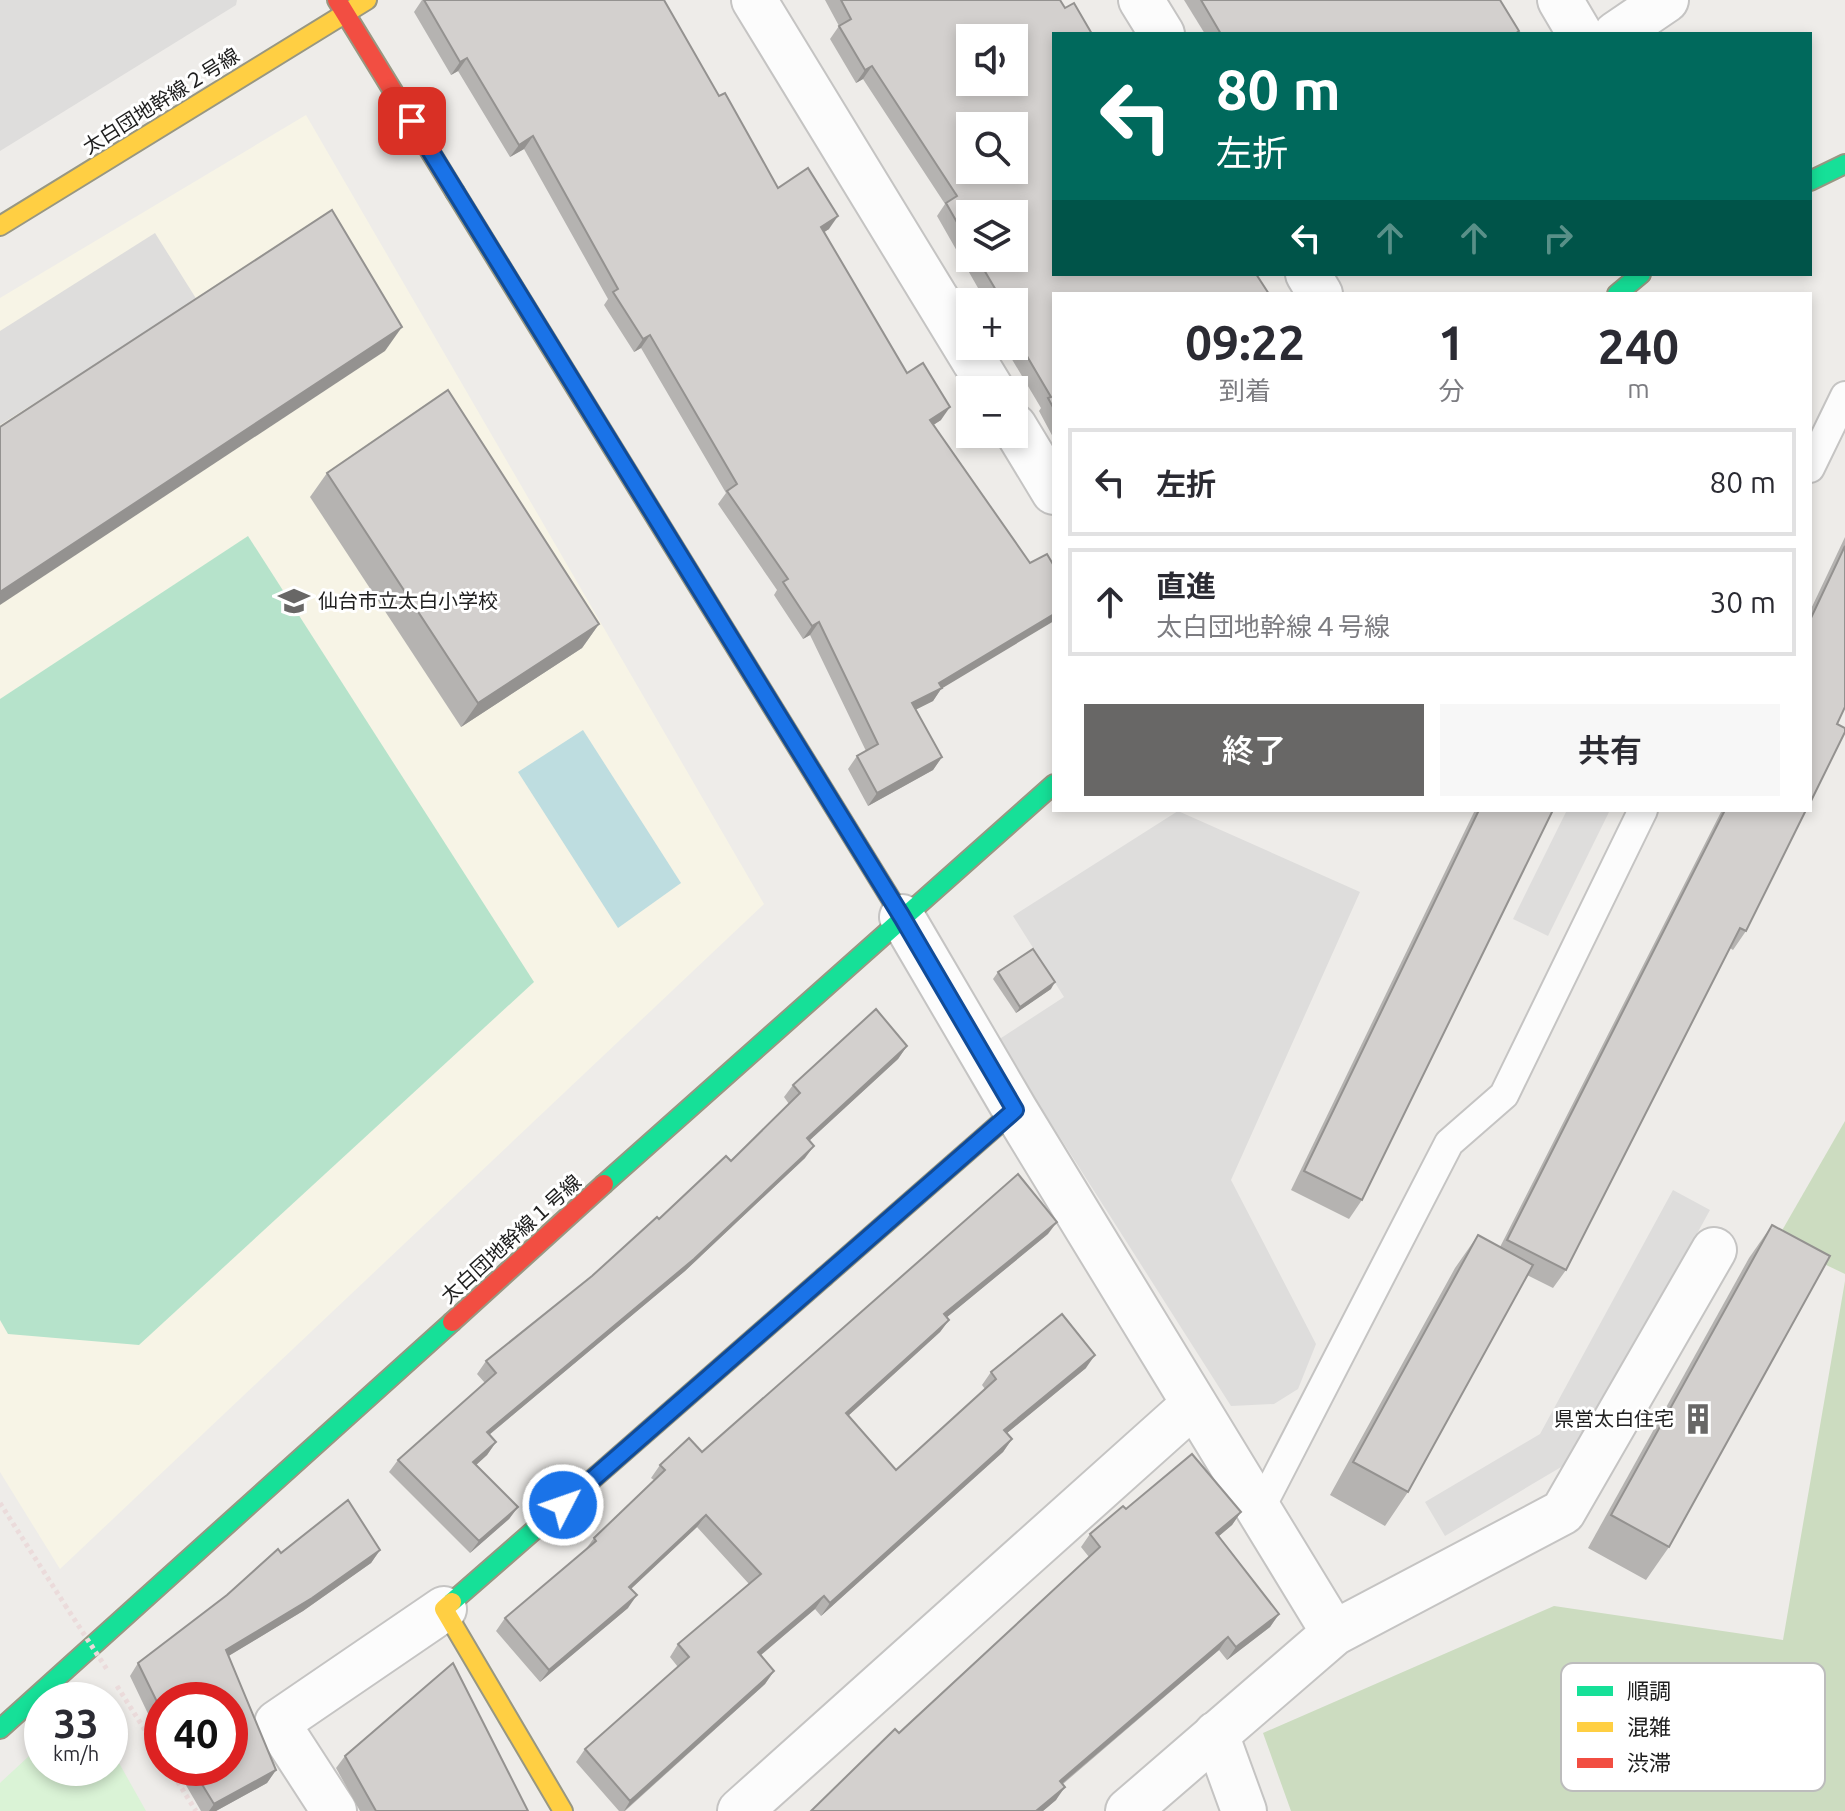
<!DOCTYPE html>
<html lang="ja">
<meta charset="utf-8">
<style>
body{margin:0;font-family:Ubuntu,"Noto Sans JP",sans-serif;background:#f7f7f7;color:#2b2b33;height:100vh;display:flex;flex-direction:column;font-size:30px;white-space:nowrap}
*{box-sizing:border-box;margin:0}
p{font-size:26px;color:#7c7c81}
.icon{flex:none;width:44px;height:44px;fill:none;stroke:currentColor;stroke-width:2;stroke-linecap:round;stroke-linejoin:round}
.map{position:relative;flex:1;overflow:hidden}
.details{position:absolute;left:1052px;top:292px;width:760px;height:520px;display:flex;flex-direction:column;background:#fff;border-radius:0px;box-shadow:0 4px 12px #0003}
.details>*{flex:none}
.banner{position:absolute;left:1052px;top:32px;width:760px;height:244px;border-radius:0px;box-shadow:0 4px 12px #0003;background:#00695c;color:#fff;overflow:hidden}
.tools{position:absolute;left:956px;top:24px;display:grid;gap:16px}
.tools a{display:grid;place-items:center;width:72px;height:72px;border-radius:0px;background:#fff;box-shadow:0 4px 12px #0003;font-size:40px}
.speed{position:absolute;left:24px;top:1682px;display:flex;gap:16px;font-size:40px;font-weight:700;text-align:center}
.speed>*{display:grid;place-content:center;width:104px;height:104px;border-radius:50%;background:#fff;box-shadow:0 4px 12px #0003;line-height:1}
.speed small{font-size:20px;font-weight:400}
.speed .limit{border:12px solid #d22;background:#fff;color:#111}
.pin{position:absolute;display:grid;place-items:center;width:68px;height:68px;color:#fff;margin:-34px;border-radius:16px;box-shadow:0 4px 12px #0006}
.me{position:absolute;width:88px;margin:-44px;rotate:49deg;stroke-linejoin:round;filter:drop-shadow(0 0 6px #0008)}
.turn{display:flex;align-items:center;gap:28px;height:168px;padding:0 32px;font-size:36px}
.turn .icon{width:104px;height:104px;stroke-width:2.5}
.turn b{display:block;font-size:56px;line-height:68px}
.lanes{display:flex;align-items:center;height:76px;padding:0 32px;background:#0003;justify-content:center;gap:40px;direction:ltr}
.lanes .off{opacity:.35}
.eta{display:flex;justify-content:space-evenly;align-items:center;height:136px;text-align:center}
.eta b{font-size:48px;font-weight:600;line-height:56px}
.action{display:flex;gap:16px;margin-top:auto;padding:16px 32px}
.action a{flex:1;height:92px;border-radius:0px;background:#686766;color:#fff;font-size:32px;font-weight:600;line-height:92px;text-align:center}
.action a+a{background:#f7f7f7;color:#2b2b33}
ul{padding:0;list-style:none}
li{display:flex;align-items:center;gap:24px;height:108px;margin:0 16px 12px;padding:0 16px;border:4px solid #e1e1e2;border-radius:0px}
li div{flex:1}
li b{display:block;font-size:30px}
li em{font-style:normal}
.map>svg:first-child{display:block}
.education{fill:#f7f4e6}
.forest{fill:#ccdcc0}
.park{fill:#daf3d6}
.pitch{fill:#b6e3cb}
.parking{fill:#dedddc}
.water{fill:#bedde0}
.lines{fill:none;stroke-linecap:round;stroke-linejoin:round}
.lane-casing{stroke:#c5c4c3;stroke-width:32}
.street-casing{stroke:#c5c4c3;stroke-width:48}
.fast-casing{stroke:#989782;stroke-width:22}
.slow-casing{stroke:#989782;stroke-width:22}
.jam-casing{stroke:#989782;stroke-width:22}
.path{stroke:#ebdbdb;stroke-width:5;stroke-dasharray:4 4;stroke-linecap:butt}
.lane{stroke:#fcfcfc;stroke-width:28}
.street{stroke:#fcfcfc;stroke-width:44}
.fast{stroke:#16e098;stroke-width:18}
.slow{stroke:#ffcf43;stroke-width:18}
.jam{stroke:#f24e42;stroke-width:18}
.path-bridge{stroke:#ebdbdb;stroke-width:5;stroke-dasharray:4 4;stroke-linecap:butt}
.wall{fill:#b5b3b1;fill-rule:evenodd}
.shaded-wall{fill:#949290}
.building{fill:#d3d0ce;stroke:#949290;stroke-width:2;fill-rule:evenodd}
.route-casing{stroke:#114b97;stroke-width:20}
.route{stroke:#1a73e8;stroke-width:14}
.labels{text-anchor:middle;stroke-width:6;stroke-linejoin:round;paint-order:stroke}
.street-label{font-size:20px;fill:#202020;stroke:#fff}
.poi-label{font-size:20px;fill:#202020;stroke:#fff;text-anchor:start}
.key{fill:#fff;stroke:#bcbcbc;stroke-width:2}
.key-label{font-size:22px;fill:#202020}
</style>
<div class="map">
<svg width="1845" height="1811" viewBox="0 0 1845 1811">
<rect width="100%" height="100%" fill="#eeece9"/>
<!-- education -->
<polygon class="education" points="306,115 764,904 60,1569 0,1472 0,298"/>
<!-- forest -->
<g class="forest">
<polygon points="1845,1121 1845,1274 1776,1241"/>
<polygon points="1845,1281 1845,1811 1291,1811 1263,1733 1554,1606 1783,1640"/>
</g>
<!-- park -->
<polygon class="park" points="42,1744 42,1768 110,1768 110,1747 146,1811 0,1811 0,1783"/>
<!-- pitch -->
<polygon class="pitch" points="248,536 534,982 139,1345 8,1334 0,1320 0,699"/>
<!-- parking -->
<g class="parking">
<polygon points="0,0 237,0 236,5 0,151"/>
<polygon points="155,233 197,300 0,425 0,331"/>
<polygon points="1567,810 1610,810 1548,936 1513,919"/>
<polygon points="1178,811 1360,892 1231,1180 1316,1344 1298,1389 1274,1404 1231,1406 998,1040 1064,997 1013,916"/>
<polygon points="1673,1190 1710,1210 1573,1460 1445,1536 1425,1502 1540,1434"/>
</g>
<!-- water -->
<polygon class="water" points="583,730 681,883 618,928 518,772"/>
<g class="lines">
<defs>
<g id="lane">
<polyline points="1810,468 1845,396"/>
<polyline points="1258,1513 1449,1143 1504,1095 1643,810"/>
</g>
<g id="street">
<polyline points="754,0 992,390"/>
<polyline points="1141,0 1162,34"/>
<polyline points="1560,0 1580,34"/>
<polyline points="1616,34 1666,0"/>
<polyline points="1308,274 1320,294"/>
<polyline points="1014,426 1054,492"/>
<polyline points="902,917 1015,1110 1334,1633"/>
<polyline points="1216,1734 1244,1811"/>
<polyline points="334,1811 277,1723 444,1609"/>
<polyline points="740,1811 1193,1405"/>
<polyline points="1128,1811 1334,1633 1563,1512 1714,1250"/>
</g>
<g id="fast">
<polyline points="1810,181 1845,164"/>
<polyline points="455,192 902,917"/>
<polyline points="1617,294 1641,274"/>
<polyline points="604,1184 1054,784"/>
<polyline points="452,1602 824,1277"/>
<polyline points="0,1729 452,1322"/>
</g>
<g id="slow">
<polyline points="0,226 367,0"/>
<polyline points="824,1277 1015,1110"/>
<polyline points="452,1602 444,1609 563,1811"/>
</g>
<g id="jam">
<polyline points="337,0 455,192"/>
<polyline points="452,1322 604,1184"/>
</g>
</defs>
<!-- lane casing -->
<use href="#lane" class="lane-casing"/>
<!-- street casing -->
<use href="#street" class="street-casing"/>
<!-- fast casing -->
<use href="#fast" class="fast-casing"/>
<!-- slow casing -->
<use href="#slow" class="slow-casing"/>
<!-- jam casing -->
<use href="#jam" class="jam-casing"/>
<!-- path -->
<g class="path">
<polyline points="0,1503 65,1605"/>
<polyline points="117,1686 162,1757"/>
<polyline points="169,1768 196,1811"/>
</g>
<!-- lane -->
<use href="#lane" class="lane"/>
<!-- street -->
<use href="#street" class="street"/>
<!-- fast -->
<use href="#fast" class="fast"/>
<!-- slow -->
<use href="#slow" class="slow"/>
<!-- jam -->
<use href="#jam" class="jam"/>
<!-- path-bridge -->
<polyline class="path-bridge" points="65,1605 108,1671"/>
</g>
<!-- wall -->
<g class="wall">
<polygon points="422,0 664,0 719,96 778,188 829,229 824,232 907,373 941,420 933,425 941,689 933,701 915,710 942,757 933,770 868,806 848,769 857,756 866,751 810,635 803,639 774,595 777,590 718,504 726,493 641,348 634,352 604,305 608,299 524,149 510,157 458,71 451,75 414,12"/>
<path d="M 825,0 L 1060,0 L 1054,294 L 1054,439 L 1039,411 L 1041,408 L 1004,346 L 1014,346 L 1014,302 L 986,302 L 937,216 L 945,204 L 863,79 L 856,83 L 830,39 L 839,26 ZM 970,214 L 1014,258 L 970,258 Z"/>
<polygon points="1184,0 1500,0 1518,34 1205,34"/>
<polygon points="327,473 599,624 582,648 461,727 310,497"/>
<polygon points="1845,537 1845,707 1837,724 1810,803 1810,611"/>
<polygon points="1475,810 1553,810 1362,1200 1349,1219 1291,1190"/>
<polygon points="1722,810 1806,810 1746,931 1733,950 1730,948 1566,1270 1553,1288 1527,1275 1408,1492 1385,1526 1330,1495 1455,1268 1478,1235 1500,1247"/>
<polygon points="998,972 1051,989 1016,1013 993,979"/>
<polygon points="907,1046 898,1059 809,1141 805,1158 685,1271 489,1435 496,1442 487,1455 476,1465 518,1507 509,1519 470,1553 389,1472 398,1460 485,1383 477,1374 486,1361 592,1276 731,1161 789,1104 784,1097 793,1085"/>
<polygon points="1772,1225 1669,1547 1646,1580 1588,1548 1749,1258"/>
<polygon points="1048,1234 947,1317 949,1320 940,1332 848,1416 896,1470 985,1389 982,1385 991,1372 1086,1368 1007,1433 1012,1439 1003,1452 821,1616 815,1609 761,1655 774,1671 765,1684 625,1811 619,1811 576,1762 585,1749 678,1667 670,1657 678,1644 749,1584 697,1527 631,1589 628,1608 540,1682 496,1631 505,1618 585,1550 594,1538 654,1480 651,1478 660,1465 702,1452"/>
<polygon points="1126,1509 1241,1512 1232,1525 1219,1536 1279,1614 1270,1627 1227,1660 1219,1650 1063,1784 1056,1800 1043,1811 811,1811 899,1733 1089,1557 1081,1547 1090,1534"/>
<polygon points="380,1550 371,1563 303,1611 228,1656 276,1770 267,1783 216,1811 201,1811 176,1768 230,1768 162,1700 162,1743 130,1676 138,1663 281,1553"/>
<polygon points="345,1756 528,1811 360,1811 336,1768"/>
</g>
<!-- shaded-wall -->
<g class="shaded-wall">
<polygon points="467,58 458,71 451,75 460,62"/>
<polygon points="872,66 863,79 856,83 865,70"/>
<polygon points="533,136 524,149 510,157 519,145"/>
<polygon points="838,216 829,229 812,240 821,227"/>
<polygon points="402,327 385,351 0,605 0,592"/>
<polygon points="650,335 641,348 634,352 643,339"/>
<polygon points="950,407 941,420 921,433 930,420"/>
<polygon points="1054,614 1054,621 941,689 933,701 903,716 912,703 939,683"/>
<polygon points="819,622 810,635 803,639 812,626"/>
<polygon points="599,624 582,648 461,727 478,703"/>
<polygon points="942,757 933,770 868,806 877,793"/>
<polygon points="1055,982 1051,989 1016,1013 1020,1007"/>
<polygon points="907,1046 898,1059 798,1151 807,1138"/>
<polygon points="814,1146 805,1158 685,1271 478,1444 487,1432"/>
<polygon points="1057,1222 1048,1234 935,1327 944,1314"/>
<polygon points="949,1320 940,1332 837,1426 846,1413"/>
<polygon points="1095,1355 1086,1368 995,1443 1004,1430"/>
<polygon points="1012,1439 1003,1452 821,1616 830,1603"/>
<polygon points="496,1442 487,1455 465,1475 473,1462"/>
<polygon points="518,1507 509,1519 470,1553 479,1541"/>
<polygon points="1241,1512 1232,1525 1207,1546 1216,1533"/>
<polygon points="706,1515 697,1527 620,1599 629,1587"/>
<polygon points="380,1550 371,1563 303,1611 217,1663 226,1650"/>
<polygon points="637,1595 628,1608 540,1682 549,1670"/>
<polygon points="824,1596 815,1609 749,1665 758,1652"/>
<polygon points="1279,1614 1270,1627 1227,1660 1236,1647"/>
<polygon points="1228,1637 1219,1650 1051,1793 1060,1781"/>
<polygon points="774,1671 765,1684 624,1811 630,1801"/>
<polygon points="276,1770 267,1783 216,1811 209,1811 214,1804"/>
<polygon points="1065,1787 1056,1800 1043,1811 1036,1811"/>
</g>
<!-- building -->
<g class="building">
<polygon points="424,0 664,0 719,96 725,93 778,188 808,168 838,216 821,227 907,373 923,363 950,407 930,420 1030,563 1047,554 1054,566 1054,614 939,683 942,688 912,703 942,757 877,793 857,756 878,744 819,622 812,626 783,582 788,579 727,491 737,484 650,335 643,339 613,292 618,289 533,136 519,145 467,58 460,62"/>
<path d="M 841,0 L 1060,0 L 1065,8 L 1074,3 L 1092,34 L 1054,34 L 1054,274 L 1256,274 L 1269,294 L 1054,294 L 1054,409 L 1048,398 L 1051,397 L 1014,334 L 1014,302 L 995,302 L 994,301 L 1000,297 L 977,258 L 1014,258 L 1014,214 L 970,214 L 970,245 L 946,203 L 957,196 L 872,66 L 865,70 L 839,26 L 851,19 ZM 970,38 L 1014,38 L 1014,82 L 970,82 ZM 970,126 L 1014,126 L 1014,170 L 970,170 Z"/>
<polygon points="1201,0 1500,0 1519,31 1515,34 1221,34"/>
<polygon points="332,210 402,327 0,592 0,427"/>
<polygon points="448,390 599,624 478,703 327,473"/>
<polygon points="1845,546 1845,707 1837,724 1845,728 1845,732 1810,803 1810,620"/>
<polygon points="1479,810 1553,810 1362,1200 1304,1171"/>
<polygon points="1725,810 1806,810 1746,931 1740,928 1566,1270 1507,1240"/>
<polygon points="1033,949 1055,982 1020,1007 998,972"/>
<polygon points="876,1009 907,1046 807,1138 814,1146 694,1259 487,1432 496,1442 473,1462 518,1507 479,1541 398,1460 496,1373 486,1361 592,1276 657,1217 659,1219 726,1156 731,1161 800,1093 793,1085"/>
<polygon points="1018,1174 1057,1222 944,1314 949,1320 846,1413 896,1470 996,1379 991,1372 1062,1314 1095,1355 1004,1430 1012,1439 830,1603 824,1596 758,1652 774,1671 630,1801 585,1749 689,1657 678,1644 761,1574 706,1515 629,1587 637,1595 549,1670 505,1618 596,1541 594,1538 665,1470 660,1465 689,1438 702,1452"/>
<polygon points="1772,1225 1830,1256 1669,1547 1611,1515"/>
<polygon points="1478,1235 1533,1265 1408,1492 1353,1462"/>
<polygon points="1192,1454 1241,1512 1216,1533 1279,1614 1236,1647 1228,1637 1060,1781 1065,1787 1036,1811 811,1811 895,1729 899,1733 1100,1547 1090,1534 1123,1506 1126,1509"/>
<polygon points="348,1500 380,1550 312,1598 226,1650 276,1770 214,1804 192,1768 230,1768 230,1700 162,1700 162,1712 138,1663 227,1595 278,1549 281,1553"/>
<polygon points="453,1663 528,1811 376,1811 345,1756"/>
</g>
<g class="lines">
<defs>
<polyline id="route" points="412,121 902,917 1015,1110 563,1505"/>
</defs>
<!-- route casing -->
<use href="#route" class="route-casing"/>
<!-- route -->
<use href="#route" class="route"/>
</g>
<!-- icons -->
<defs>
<symbol id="school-bare" viewBox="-9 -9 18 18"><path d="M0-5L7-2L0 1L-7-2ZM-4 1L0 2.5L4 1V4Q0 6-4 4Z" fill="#686766" stroke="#fff" stroke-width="2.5" paint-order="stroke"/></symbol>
<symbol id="building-bare" viewBox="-9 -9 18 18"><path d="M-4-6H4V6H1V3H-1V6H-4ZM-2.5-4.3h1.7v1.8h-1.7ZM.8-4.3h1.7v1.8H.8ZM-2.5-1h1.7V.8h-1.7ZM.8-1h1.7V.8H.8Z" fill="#686766" stroke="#fff" stroke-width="2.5" paint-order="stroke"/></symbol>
</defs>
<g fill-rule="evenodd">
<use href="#school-bare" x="272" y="579" width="44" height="44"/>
<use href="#building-bare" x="1676" y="1397" width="44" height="44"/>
</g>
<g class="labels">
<!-- street labels -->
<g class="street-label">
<text transform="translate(161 101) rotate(-32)" y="7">太白団地幹線２号線</text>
<text transform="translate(511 1239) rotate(-42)" y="7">太白団地幹線１号線</text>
</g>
<!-- poi labels -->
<g class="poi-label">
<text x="318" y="608">仙台市立太白小学校</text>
<text x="1674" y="1426" text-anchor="end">県営太白住宅</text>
</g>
</g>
<!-- legend -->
<rect x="1561" y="1663" width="264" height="128" rx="12" class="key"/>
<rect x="1577" y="1686" width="36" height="10" fill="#16e098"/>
<rect x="1577" y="1722" width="36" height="10" fill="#ffcf43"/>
<rect x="1577" y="1758" width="36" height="10" fill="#f24e42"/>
<g class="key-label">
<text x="1627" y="1699">順調</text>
<text x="1627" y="1735">混雑</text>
<text x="1627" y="1771">渋滞</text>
</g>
</svg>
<div class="tools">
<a><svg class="icon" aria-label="sound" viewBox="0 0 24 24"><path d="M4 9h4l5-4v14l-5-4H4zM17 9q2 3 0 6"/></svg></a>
<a><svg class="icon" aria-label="search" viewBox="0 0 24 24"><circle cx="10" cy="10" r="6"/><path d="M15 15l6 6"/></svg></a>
<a><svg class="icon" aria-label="layers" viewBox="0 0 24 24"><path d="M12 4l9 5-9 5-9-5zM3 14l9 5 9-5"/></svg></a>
<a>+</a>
<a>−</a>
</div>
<div class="speed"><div>33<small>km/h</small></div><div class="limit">40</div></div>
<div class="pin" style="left:412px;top:121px;background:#d93025"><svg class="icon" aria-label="arrive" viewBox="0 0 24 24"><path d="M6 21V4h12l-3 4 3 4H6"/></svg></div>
<svg class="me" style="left:563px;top:1505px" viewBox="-20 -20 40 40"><circle r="17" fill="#1a73e8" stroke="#fff" stroke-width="3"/><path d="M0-11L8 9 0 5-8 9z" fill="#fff"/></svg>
<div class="banner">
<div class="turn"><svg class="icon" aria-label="left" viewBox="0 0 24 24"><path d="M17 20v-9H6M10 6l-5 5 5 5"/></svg><div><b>80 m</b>左折</div></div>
<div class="lanes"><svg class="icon" aria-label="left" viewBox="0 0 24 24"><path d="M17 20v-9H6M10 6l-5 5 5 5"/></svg><svg class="icon off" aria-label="ahead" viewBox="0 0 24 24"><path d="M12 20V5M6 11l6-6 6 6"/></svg><svg class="icon off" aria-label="ahead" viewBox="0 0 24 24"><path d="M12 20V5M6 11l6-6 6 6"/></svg><svg class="icon off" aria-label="right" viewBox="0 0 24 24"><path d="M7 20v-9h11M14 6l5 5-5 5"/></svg></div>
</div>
<section class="details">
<div class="eta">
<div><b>09:22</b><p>到着</p></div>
<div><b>1</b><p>分</p></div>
<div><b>240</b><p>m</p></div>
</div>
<ul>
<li><svg class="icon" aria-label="left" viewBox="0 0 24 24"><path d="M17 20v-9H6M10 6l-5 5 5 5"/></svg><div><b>左折</b></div><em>80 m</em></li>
<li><svg class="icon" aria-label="ahead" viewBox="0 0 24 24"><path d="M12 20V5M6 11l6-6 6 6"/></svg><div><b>直進</b><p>太白団地幹線４号線</p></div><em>30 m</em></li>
</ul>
<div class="action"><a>終了</a><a>共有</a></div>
</section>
</div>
